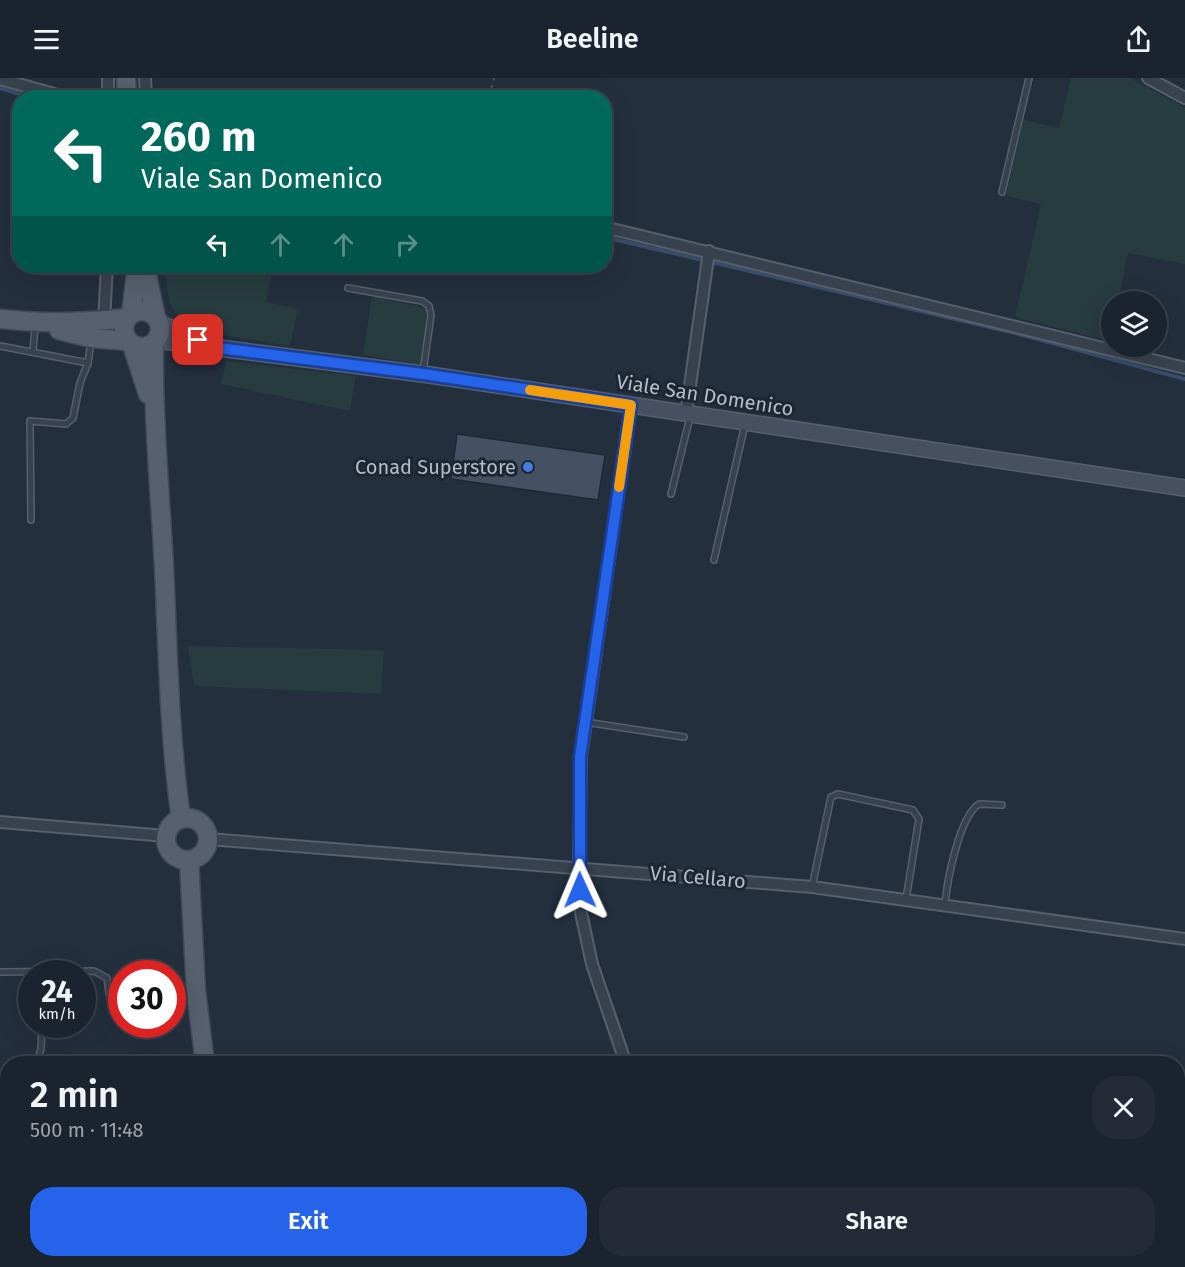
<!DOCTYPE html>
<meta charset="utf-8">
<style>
body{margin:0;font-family:"Fira Sans",sans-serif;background:#242b36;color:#f1f3f6;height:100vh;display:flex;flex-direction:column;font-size:22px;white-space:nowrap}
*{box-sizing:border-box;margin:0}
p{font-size:20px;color:#a0a4aa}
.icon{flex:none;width:33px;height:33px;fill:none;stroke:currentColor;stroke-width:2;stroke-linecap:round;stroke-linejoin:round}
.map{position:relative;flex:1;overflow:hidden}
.sheet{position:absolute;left:0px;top:978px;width:1185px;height:212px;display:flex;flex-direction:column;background:#1b232e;border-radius:24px 24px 0 0;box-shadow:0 6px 24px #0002,0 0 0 2px #39404a}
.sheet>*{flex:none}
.guide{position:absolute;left:12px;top:12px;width:600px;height:183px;border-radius:24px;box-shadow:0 6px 24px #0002,0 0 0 2px #39404a;background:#00695c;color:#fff;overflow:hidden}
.tools{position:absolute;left:1101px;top:213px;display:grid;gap:12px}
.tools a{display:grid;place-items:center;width:66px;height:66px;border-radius:50%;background:#1b232e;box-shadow:0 6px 24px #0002,0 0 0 2px #39404a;font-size:30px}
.speed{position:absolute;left:18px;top:882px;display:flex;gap:12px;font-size:30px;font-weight:700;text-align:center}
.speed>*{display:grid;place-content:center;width:78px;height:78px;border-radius:50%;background:#1b232e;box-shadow:0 6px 24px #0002,0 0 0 2px #39404a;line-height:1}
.speed small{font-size:15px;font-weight:400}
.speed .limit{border:9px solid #d22;background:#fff;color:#111}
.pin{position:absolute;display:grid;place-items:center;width:51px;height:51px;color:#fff;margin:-26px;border-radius:12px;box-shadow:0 3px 9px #0006}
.me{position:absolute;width:66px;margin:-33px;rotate:359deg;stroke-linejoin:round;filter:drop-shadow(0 0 4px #0008)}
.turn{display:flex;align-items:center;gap:21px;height:126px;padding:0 30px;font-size:27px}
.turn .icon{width:78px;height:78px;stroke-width:2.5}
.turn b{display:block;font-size:42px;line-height:51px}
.lanes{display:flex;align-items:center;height:57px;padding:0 30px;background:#0003;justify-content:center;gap:30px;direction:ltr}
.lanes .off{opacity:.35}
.round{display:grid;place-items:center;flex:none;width:63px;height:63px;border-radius:24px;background:#242b36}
.overview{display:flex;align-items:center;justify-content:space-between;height:102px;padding:0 30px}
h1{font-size:36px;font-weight:600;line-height:45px}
.cta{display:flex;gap:12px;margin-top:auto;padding:12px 30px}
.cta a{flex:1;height:69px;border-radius:24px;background:#2563eb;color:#fff;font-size:24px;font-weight:600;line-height:69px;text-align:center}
.cta a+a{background:#242b36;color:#f1f3f6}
header{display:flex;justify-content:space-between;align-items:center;height:78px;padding:0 30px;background:#1b232e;font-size:27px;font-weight:600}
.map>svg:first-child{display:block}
.green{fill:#263c3f}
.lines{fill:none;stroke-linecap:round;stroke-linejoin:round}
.stream{stroke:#394c67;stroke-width:4}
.building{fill:#455162;stroke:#1f2835;stroke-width:1.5}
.service-casing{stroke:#565f6c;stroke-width:8}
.minor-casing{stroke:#565f6c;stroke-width:14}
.secondary-casing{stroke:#565f6c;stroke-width:18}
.primary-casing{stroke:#414a57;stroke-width:21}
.path{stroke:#44595c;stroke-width:2;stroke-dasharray:4.5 4.5;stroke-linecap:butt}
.service{stroke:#38414e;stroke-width:5}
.minor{stroke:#38414e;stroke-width:10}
.secondary{stroke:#465061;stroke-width:15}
.primary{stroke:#56606e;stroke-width:18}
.route-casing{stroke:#184099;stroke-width:15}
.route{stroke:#2563eb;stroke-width:10}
.slow{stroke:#f59e0b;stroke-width:10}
.shop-dot{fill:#3f7fe0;stroke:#1d2633;stroke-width:2}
.labels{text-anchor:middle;stroke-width:6;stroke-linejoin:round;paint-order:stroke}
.street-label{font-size:20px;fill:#b4bcc9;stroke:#1d2633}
.poi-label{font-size:20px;fill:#b4bcc9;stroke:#1d2633;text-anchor:end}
</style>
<header><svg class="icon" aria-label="menu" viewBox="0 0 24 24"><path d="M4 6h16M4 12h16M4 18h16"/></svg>Beeline<svg class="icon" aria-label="share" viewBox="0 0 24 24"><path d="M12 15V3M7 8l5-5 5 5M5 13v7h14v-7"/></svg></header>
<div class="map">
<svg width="1185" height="1189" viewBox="0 0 1185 1189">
<rect width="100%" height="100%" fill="#242f3e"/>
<!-- green -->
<g class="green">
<polygon points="1071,0 1130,0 1185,30 1185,186 1128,175 1118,223 1112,224 1109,263 1015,239 1041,126 1006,118 1023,42 1059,50"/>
<path d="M 164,188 L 273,188 L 266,224 L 298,231 L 290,268 L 199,253 C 165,233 170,224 164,188 Z"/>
<polygon points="372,218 424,230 427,233 421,286 363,277"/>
<polygon points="226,283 356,298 350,333 221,306"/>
<polygon points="188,568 384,572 381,616 194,608"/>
</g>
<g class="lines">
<!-- stream -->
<g class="stream">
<polyline points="0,10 32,20"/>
<polyline points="604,159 1015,255 1185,301"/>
</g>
</g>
<!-- building -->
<polygon class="building" points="457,356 605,377 598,422 451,401"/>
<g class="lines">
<defs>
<g id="service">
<polyline points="1002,114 1029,0"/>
<polyline points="348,210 422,223 429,228 431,237 423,294"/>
<polyline points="0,268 88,285"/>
<polyline points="33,273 35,248"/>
<polyline points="671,416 690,339"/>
<polyline points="31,442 30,343 66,346 73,340 80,305 88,285 91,264"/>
<polyline points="714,482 745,346"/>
<polyline points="585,644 684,659"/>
<polyline points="812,809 831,719 838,716 913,732 919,741 906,821"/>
<path d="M 945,827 C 947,803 959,739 979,726 L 1002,727"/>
<polyline points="0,894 94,893 107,900 109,915"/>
<polyline points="36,986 41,971 42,946"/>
<polyline points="0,1001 8,1001"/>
<polyline points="0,1120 8,1119"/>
<polyline points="1178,1147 1185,1149"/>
</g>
<g id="minor">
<polyline points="145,0 146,20"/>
<polyline points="1148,0 1185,20"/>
<polyline points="0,1 69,20"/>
<polyline points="108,20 108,0"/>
<polyline points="604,149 1185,290"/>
<polyline points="104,243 107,188"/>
<polyline points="686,336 709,173"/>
<polyline points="0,744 166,758"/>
<polyline points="208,761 812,809 1185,861"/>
<polyline points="626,986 592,886 581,835 579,789 581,679 631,327"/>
<polyline points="698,1182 701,1189"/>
<polyline points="858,1189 858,1182"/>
</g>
<g id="secondary">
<polyline points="159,245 202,263"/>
<polyline points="156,262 423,296 1185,410"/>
</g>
<g id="primary">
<polyline points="126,0 127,20"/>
<polyline points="145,188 156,240"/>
<circle cx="142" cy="251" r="18"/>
<polyline points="131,236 137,188"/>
<path d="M 0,241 C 44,246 84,245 127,240"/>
<polyline points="59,252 91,260 128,263"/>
<path d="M 154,265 C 153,340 160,414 164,489 C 168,573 169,657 181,740"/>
<polyline points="132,267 148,316"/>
<circle cx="187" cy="761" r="21"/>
<polyline points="189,782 196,913 205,986"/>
<polyline points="215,1189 215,1182"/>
</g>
</defs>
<!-- service casing -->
<use href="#service" class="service-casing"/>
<!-- minor casing -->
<use href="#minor" class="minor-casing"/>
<!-- secondary casing -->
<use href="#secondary" class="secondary-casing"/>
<!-- primary casing -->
<use href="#primary" class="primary-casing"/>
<!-- path -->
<polyline class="path" points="489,20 494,0"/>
<!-- service -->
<use href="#service" class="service"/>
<!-- minor -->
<use href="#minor" class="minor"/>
<!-- secondary -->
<use href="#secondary" class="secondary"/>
<!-- primary -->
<use href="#primary" class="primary"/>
</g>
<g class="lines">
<defs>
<polyline id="route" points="198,262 219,270 423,296 631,327 580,679 580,812"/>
</defs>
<!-- route casing -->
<use href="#route" class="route-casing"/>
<!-- route -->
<use href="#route" class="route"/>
<!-- slow -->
<polyline class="slow" points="530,312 631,327 619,409"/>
</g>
<!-- markers -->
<circle class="shop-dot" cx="528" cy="389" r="6"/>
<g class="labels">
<!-- street labels -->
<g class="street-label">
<text transform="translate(705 317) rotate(9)" y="7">Viale San Domenico</text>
<text transform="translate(698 799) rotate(5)" y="7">Via Cellaro</text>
</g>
<!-- poi labels -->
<g class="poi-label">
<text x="516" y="396">Conad Superstore</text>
</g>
</g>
</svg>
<div class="tools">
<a><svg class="icon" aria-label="layers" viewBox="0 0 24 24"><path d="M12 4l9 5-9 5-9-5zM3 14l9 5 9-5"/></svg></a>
</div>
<div class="speed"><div>24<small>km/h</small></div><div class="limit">30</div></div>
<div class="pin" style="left:198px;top:262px;background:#d93025"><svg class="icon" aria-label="arrive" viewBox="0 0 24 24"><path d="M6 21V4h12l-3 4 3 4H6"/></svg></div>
<svg class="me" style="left:580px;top:812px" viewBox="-20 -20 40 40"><path d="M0-17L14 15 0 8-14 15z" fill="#2563eb" stroke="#fff" stroke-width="4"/></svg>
<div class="guide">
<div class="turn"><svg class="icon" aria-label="left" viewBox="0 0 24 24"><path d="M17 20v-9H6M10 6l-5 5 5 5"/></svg><div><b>260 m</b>Viale San Domenico</div></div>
<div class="lanes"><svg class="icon" aria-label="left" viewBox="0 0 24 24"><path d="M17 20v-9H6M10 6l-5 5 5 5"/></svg><svg class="icon off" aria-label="ahead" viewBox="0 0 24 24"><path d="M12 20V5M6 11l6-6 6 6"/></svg><svg class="icon off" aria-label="ahead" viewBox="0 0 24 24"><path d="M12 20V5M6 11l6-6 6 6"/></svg><svg class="icon off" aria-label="right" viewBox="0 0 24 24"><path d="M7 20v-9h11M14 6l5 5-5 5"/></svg></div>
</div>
<section class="sheet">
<div class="overview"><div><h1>2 min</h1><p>500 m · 11:48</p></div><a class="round"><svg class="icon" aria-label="close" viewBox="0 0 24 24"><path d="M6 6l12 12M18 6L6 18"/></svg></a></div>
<div class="cta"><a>Exit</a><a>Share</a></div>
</section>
</div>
